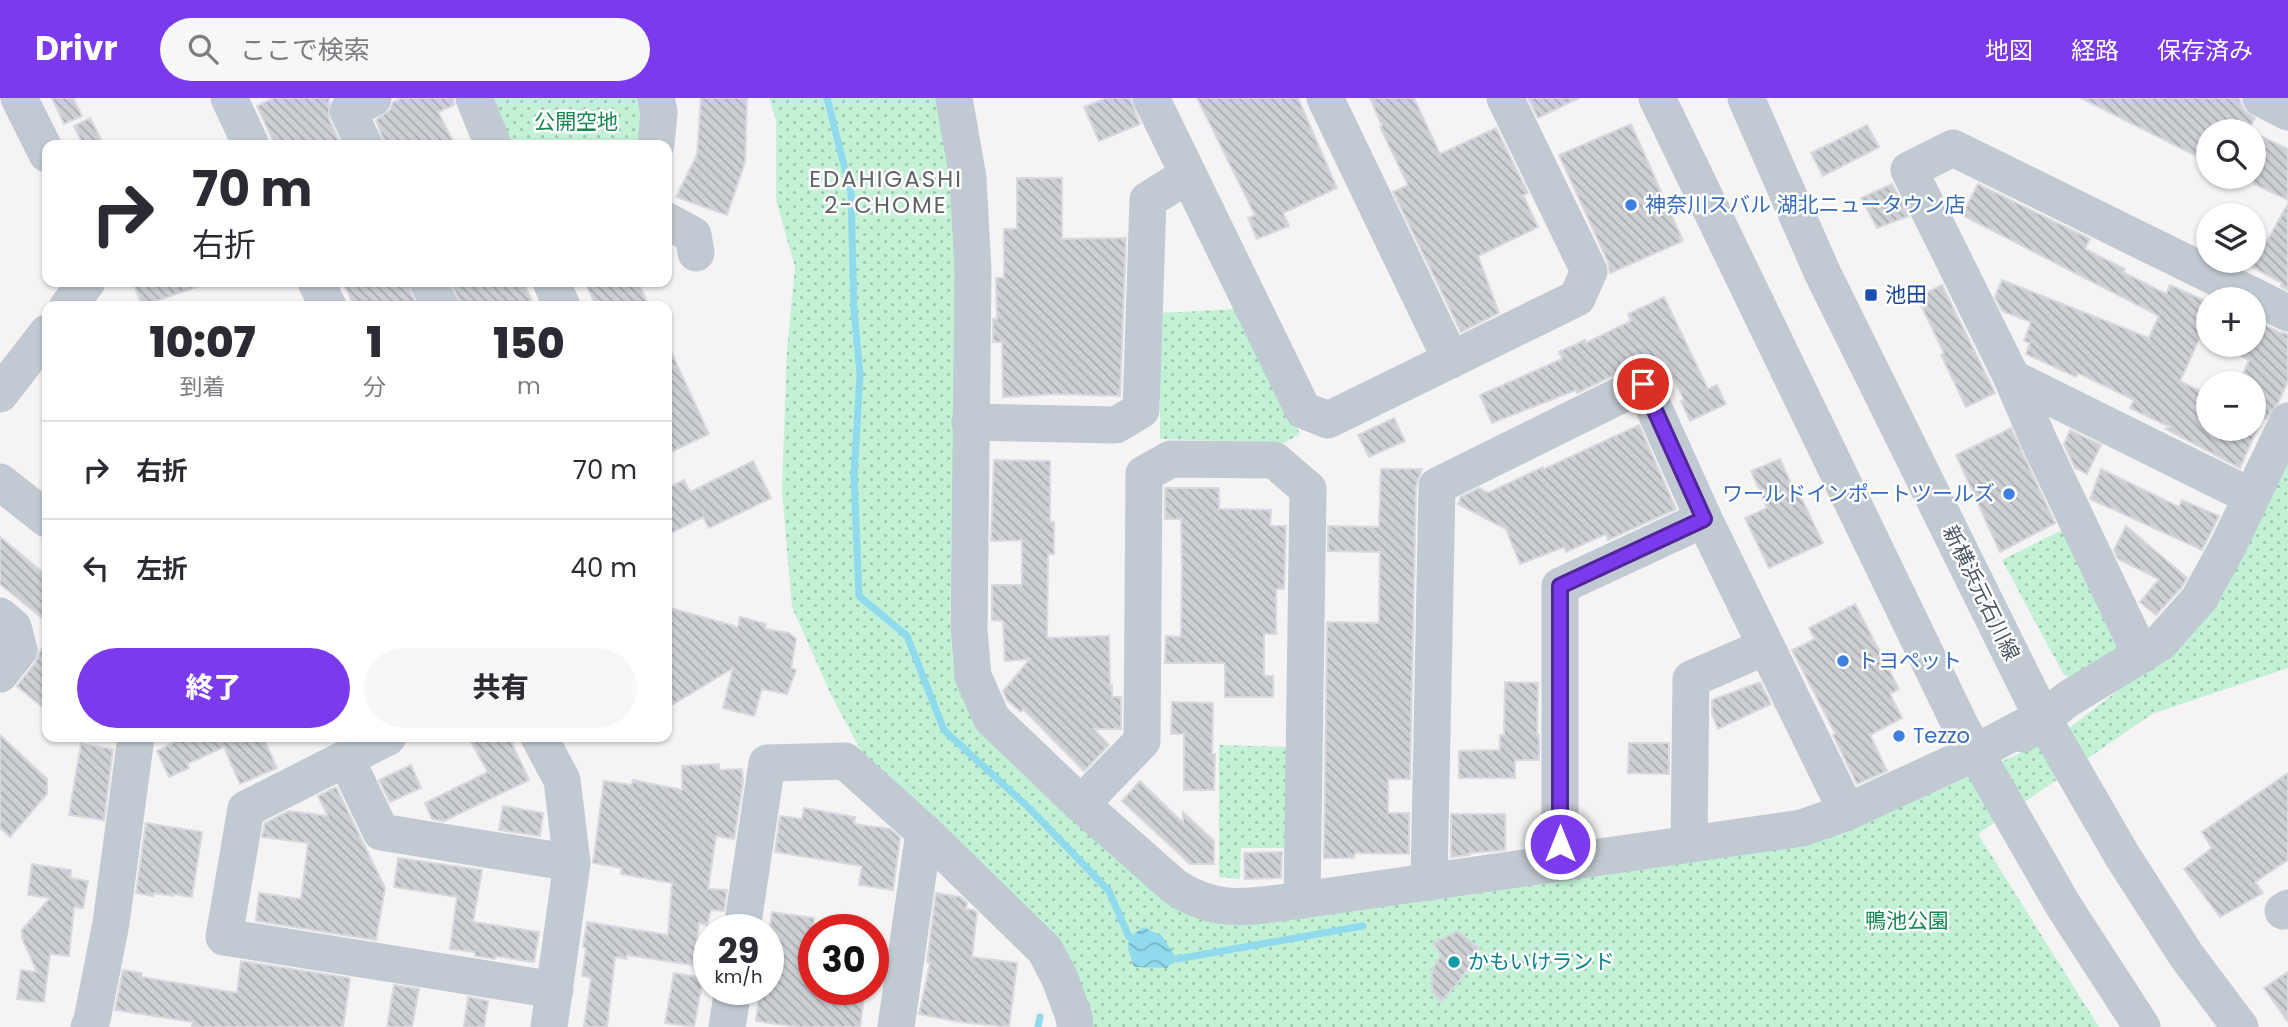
<!DOCTYPE html>
<html lang="ja">
<meta charset="utf-8">
<style>
body{margin:0;font-family:Poppins,"Noto Sans JP",sans-serif;background:#f7f7f7;color:#2b2b33;height:100vh;display:flex;flex-direction:column;font-size:26px;white-space:nowrap}
*{box-sizing:border-box;margin:0}
p{font-size:23px;color:#7c7c81}
.icon{flex:none;width:38px;height:38px;fill:none;stroke:currentColor;stroke-width:2;stroke-linecap:round;stroke-linejoin:round}
.map{position:relative;flex:1;overflow:hidden}
.panel{position:absolute;left:42px;top:203px;width:630px;height:441px;display:flex;flex-direction:column;background:#fff;border-radius:14px;box-shadow:0 2px 5px #0004}
.panel>*{flex:none}
.guide{position:absolute;left:42px;top:42px;width:630px;height:147px;border-radius:14px;box-shadow:0 2px 5px #0004;background:#fff;color:#2b2b33;overflow:hidden}
.controls{position:absolute;left:2196px;top:21px;display:grid;gap:14px}
.controls a{display:grid;place-items:center;width:70px;height:70px;border-radius:50%;background:#fff;box-shadow:0 2px 5px #0004;font-size:35px}
.speed{position:absolute;left:693px;top:816px;display:flex;gap:14px;font-size:35px;font-weight:700;text-align:center}
.speed>*{display:grid;place-content:center;width:91px;height:91px;border-radius:50%;background:#fff;box-shadow:0 2px 5px #0004;line-height:1}
.speed small{font-size:18px;font-weight:400}
.speed .limit{border:10px solid #d22;background:#fff;color:#111}
.pin{position:absolute;display:grid;place-items:center;width:60px;height:60px;color:#fff;margin:-30px;border:4px solid #fff;border-radius:50%;box-shadow:0 2px 7px #0007}
.me{position:absolute;width:77px;margin:-38px;rotate:0deg;stroke-linejoin:round;filter:drop-shadow(0 0 5px #0008)}
.turn{display:flex;align-items:center;gap:24px;height:147px;padding:0 35px;font-size:32px}
.turn .icon{width:91px;height:91px;stroke-width:2.5}
.turn b{display:block;font-size:49px;line-height:60px}
.eta{display:flex;justify-content:space-evenly;align-items:center;height:119px;text-align:center}
.eta b{font-size:42px;font-weight:800;line-height:49px}
.primary-button{display:flex;gap:14px;margin-top:auto;padding:14px 35px}
.primary-button a{flex:1;height:80px;border-radius:42px;background:#7c3aed;color:#fff;font-size:28px;font-weight:800;line-height:80px;text-align:center}
.primary-button a+a{background:#f7f7f7;color:#2b2b33}
ul{padding:0;list-style:none}
li{display:flex;align-items:center;gap:21px;height:98px;padding:0 35px;border-top:2px solid #e1e1e2}
li div{flex:1}
li b{display:block;font-size:26px}
li em{font-style:normal}
header{display:flex;align-items:center;gap:42px;box-sizing:border-box;height:98px;padding:0 35px;background:#7c3aed;color:#fff}
header strong{font-size:33px}
nav{display:flex;gap:38px;margin-inline-start:auto;font-size:24px}
.search{width:490px;height:63px;background:#f7f7f7;display:flex;align-items:center;gap:18px;box-sizing:border-box;padding:0 24px;border-radius:38px;color:#7c7c81;font-size:26px}
.map>svg:first-child{display:block}
.grass{fill:url(#grass-dots)}
.water{fill:url(#water-waves)}
.lines{fill:none;stroke-linecap:round;stroke-linejoin:round}
.stream{stroke:#90daee;stroke-width:7}
.building{fill:url(#building-back-hatch);stroke:#d7d9de;stroke-width:2}
.minor{stroke:#c1cad2;stroke-width:37}
.route-casing{stroke:#51269a;stroke-width:18}
.route{stroke:#7c3aed;stroke-width:12}
.shop-dot{fill:#3f7fe0;stroke:#fff;stroke-width:2.5}
.transit-dot{fill:#1a4fb4;stroke:#fff;stroke-width:2.5}
.culture-dot{fill:#0f9aa8;stroke:#fff;stroke-width:2.5}
.labels{text-anchor:middle;stroke-width:5;stroke-linejoin:round;paint-order:stroke}
.park-label{font-size:21px;fill:#17864f;stroke:#fff}
.shop-label{font-size:21px;fill:#366cbe;stroke:#fff;text-anchor:start}
.transit-label{font-size:21px;fill:#164399;stroke:#fff;text-anchor:start}
.street-label{font-size:21px;fill:#4a5661;stroke:#fff}
.culture-label{font-size:21px;fill:#0d838f;stroke:#fff;text-anchor:start}
.neighbourhood-label{font-size:23px;letter-spacing:2px;fill:#5f6368;stroke:#fff}
</style>
<header>
<strong>Drivr</strong>
<div class="search"><svg class="icon" aria-label="search" viewBox="0 0 24 24"><circle cx="10" cy="10" r="6"/><path d="M15 15l6 6"/></svg>ここで検索</div>
<nav><a>地図</a><a>経路</a><a>保存済み</a></nav>
</header>
<div class="map">
<svg width="2288" height="929" viewBox="0 0 2288 929">
<defs>
<pattern id="grass-dots" width="8" height="8" patternUnits="userSpaceOnUse" patternTransform="scale(1.75)"><rect width="8" height="8" fill="#c3f1d5"/><path d="M2 2h.1M6 6h.1" fill="none" stroke="#a0c6b0" stroke-width="1.8" stroke-linecap="round"/></pattern>
<pattern id="water-waves" width="16" height="10" patternUnits="userSpaceOnUse" patternTransform="scale(1.75)"><rect width="16" height="10" fill="#90daee"/><path d="M0 5q4-4 8 0t8 0" fill="none" stroke="#78b4c4"/></pattern>
<pattern id="building-back-hatch" width="6" height="6" patternUnits="userSpaceOnUse" patternTransform="scale(1.75)"><rect width="6" height="6" fill="#cdcfd5"/><path d="M-1 5l2 2M0 0l6 6M5-1l2 2" fill="none" stroke="#a8abb0"/></pattern>
</defs>
<rect width="100%" height="100%" fill="#f5f3f3"/>
<!-- grass -->
<g class="grass">
<polygon points="482,0 668,0 665,47 503,47"/>
<polygon points="769,0 942,0 957,133 950,527 953,566 979,621 1010,664 1042,693 1179,807 1866,725 2060,637 2150,568 2288,363 2288,570 2152,616 1978,736 2099,929 1086,929 865,660 831,597 792,509 782,392 787,252 795,169 776,102 776,22"/>
<polygon points="1238,211 1300,336 1284,345 1160,341 1160,215"/>
<polygon points="2066,430 2120,550 2070,579 2064,577 2002,462"/>
<polygon points="1219,647 1292,649 1290,750 1241,750 1240,781 1219,779"/>
</g>
<!-- water -->
<polygon class="water" points="1144,829 1162,838 1177,861 1167,870 1134,869 1128,851 1129,839"/>
<g class="lines">
<!-- stream -->
<g class="stream">
<polyline points="827,0 851,95 854,213 860,276 854,378 859,498 907,538 944,632 1030,711 1109,793 1129,839"/>
<polyline points="1177,861 1363,828"/>
<polyline points="1038,929 1040,919"/>
</g>
</g>
<!-- building -->
<g class="building">
<polygon points="52,0 73,0 82,18 64,26"/>
<polygon points="273,0 329,0 329,21 341,47 275,47 257,8"/>
<polygon points="402,0 453,0 454,7 438,14 455,47 385,47 376,22 390,12 393,4"/>
<polygon points="701,0 747,0 745,64 727,117 676,99 697,57"/>
<polygon points="1106,0 1130,0 1140,26 1099,43 1084,9"/>
<polygon points="1197,0 1298,0 1337,90 1283,115 1289,128 1257,141 1248,120 1255,117"/>
<polygon points="1370,0 1414,0 1440,56 1496,30 1528,95 1523,97 1538,129 1478,158 1499,215 1461,234 1393,94 1408,87 1380,29 1382,28"/>
<polygon points="1528,0 1579,0 1538,20"/>
<polygon points="2081,0 2239,0 2244,12 2255,20 2248,33 2208,33 2208,64"/>
<polygon points="90,20 104,47 83,47 74,28"/>
<polygon points="1631,26 1683,143 1610,175 1608,164 1559,57"/>
<polygon points="1867,27 1879,49 1823,78 1811,55"/>
<polygon points="2254,35 2288,51 2288,102 2254,86"/>
<polygon points="1017,80 1062,80 1062,141 1126,140 1120,298 1058,296 1003,299 1002,244 993,244 993,221 997,221 996,180 1004,180 1004,131 1017,131"/>
<polygon points="1892,86 1909,118 1877,130 1861,100"/>
<polygon points="1978,86 2090,141 2085,151 2125,171 2123,174 2166,196 2170,187 2208,204 2208,241 2201,237 2180,283 2208,297 2208,331 2257,331 2240,370 2166,331 2170,329 2130,310 2134,302 2078,275 2076,279 2026,256 2030,245 2024,243 2031,224 2002,213 1995,199 2002,182 2149,240 2159,218 1962,117"/>
<polygon points="2288,106 2288,192 2281,188 2282,185 2252,169"/>
<polygon points="133,184 205,184 206,186 142,208"/>
<polygon points="343,184 407,184 417,208 354,208"/>
<polygon points="451,184 523,184 532,202 519,208 461,208"/>
<polygon points="585,184 638,184 649,208 596,208"/>
<polygon points="1942,187 1995,295 1966,309 1941,257 1944,255 1917,199"/>
<polygon points="1664,199 1708,291 1717,287 1726,306 1690,323 1681,303 1684,302 1665,262 1653,268 1644,265 1634,267 1577,295 1576,292 1492,325 1480,297 1562,261 1559,254 1585,242 1586,245 1631,223 1628,216"/>
<polygon points="2254,222 2279,234 2288,236 2288,283 2278,305 2266,321 2254,315 2254,285 2239,285 2249,262 2220,247 2254,247"/>
<polygon points="667,245 709,336 667,356"/>
<polygon points="1394,320 1405,343 1369,359 1358,337"/>
<polygon points="1639,327 1676,411 1608,442 1606,436 1566,454 1564,449 1520,466 1506,431 1458,406 1461,399 1479,390 1488,395 1543,369 1544,371"/>
<polygon points="2011,330 2055,425 2000,454 1956,357"/>
<polygon points="2070,332 2101,347 2087,376 2075,370 2064,346"/>
<polygon points="1780,361 1796,397 1799,395 1823,445 1769,470 1745,420 1767,410 1751,373"/>
<polygon points="994,362 1050,363 1050,424 1054,424 1054,456 1048,456 1047,540 1109,538 1110,587 1112,587 1112,599 1121,599 1121,631 1094,631 1109,647 1084,673 1023,611 1021,614 1007,602 1003,593 1030,561 1005,563 1003,523 992,522 992,487 1022,487 1022,442 991,443"/>
<polygon points="753,363 771,400 709,430 703,419 667,437 667,390 684,382 690,394"/>
<polygon points="1381,371 1422,371 1416,388 1410,681 1388,681 1388,715 1409,715 1409,756 1355,755 1354,760 1324,760 1327,524 1379,525 1380,454 1328,453 1328,428 1379,429"/>
<polygon points="2101,371 2179,409 2182,402 2219,418 2202,452 2090,401"/>
<polygon points="1165,390 1219,390 1219,411 1271,412 1270,428 1286,428 1284,491 1276,491 1276,536 1264,536 1264,578 1273,578 1273,599 1225,599 1225,565 1165,565 1166,538 1181,539 1182,469 1181,421 1165,421"/>
<polygon points="2126,428 2187,480 2182,489 2156,517 2140,504 2159,481 2118,461 2114,452"/>
<polygon points="0,439 47,478 47,524 0,486"/>
<polygon points="1855,506 1899,591 1890,596 1902,620 1870,637 1887,673 1857,686 1833,637 1835,635 1792,552 1815,541 1809,530"/>
<polygon points="667,509 738,529 740,519 766,526 765,531 789,535 796,541 791,570 796,572 787,596 762,591 754,618 723,610 733,570 667,610"/>
<polygon points="47,544 47,613 17,588 35,565 40,553"/>
<polygon points="1505,584 1538,585 1537,637 1539,637 1539,662 1515,662 1515,680 1459,680 1459,653 1500,652 1500,637 1504,637"/>
<polygon points="1760,584 1771,606 1718,631 1712,616 1712,602"/>
<polygon points="1172,604 1213,605 1212,656 1215,656 1214,692 1184,692 1184,636 1171,636"/>
<polygon points="0,637 47,681 47,696 10,739 0,730"/>
<polygon points="170,639 263,639 277,670 240,686 224,649 187,666 189,670 169,679 157,653 173,645"/>
<polygon points="468,639 509,639 529,682 444,723 432,721 425,705 488,674"/>
<polygon points="1629,645 1669,645 1669,676 1628,675"/>
<polygon points="81,646 113,651 104,722 69,717"/>
<polygon points="719,666 719,672 742,671 743,685 734,741 716,738 708,791 727,792 724,813 711,812 707,827 699,825 693,867 627,857 627,861 615,859 607,929 584,929 591,880 582,878 586,850 583,849 587,824 668,837 672,785 621,776 622,770 593,765 604,683 632,687 633,682 682,692 682,668"/>
<polygon points="411,667 421,690 390,704 379,682"/>
<polygon points="2288,675 2288,762 2255,784 2263,795 2220,819 2184,771 2212,750 2202,734"/>
<polygon points="1140,683 1183,725 1183,714 1214,743 1214,766 1190,766 1122,703"/>
<polygon points="336,689 385,790 376,842 256,823 259,795 301,801 308,745 262,739 265,725 289,713 328,718 318,698"/>
<polygon points="503,708 543,715 540,738 499,732"/>
<polygon points="804,710 855,719 854,726 890,731 900,740 893,792 859,787 862,768 775,754 780,718 802,721"/>
<polygon points="1451,716 1505,716 1505,752 1469,755 1470,757 1451,759"/>
<polygon points="146,725 202,734 192,799 173,796 173,798 154,795 153,798 136,795"/>
<polygon points="1282,754 1281,780 1245,781 1244,755"/>
<polygon points="398,760 482,772 473,824 539,834 534,864 496,858 495,861 475,858 475,854 450,851 457,799 394,789"/>
<polygon points="32,766 71,772 70,780 88,783 83,810 74,809 69,858 50,856 44,904 17,901 21,872 37,874 22,840 22,832 50,800 28,797"/>
<polygon points="936,795 960,799 967,805 966,811 974,812 977,815 972,859 1017,865 1009,929 960,924 919,916 930,865 927,864"/>
<polygon points="772,814 814,820 814,891 865,891 860,929 797,929 756,923 759,897 768,898 768,844"/>
<polygon points="1458,833 1480,851 1461,881 1441,904 1432,894 1432,871 1441,857 1433,845"/>
<polygon points="241,863 350,880 343,929 192,929 193,924 115,912 123,872 142,875 141,879 237,895"/>
<polygon points="2288,874 2288,924 2264,890"/>
<polygon points="674,875 703,880 694,929 665,925"/>
<polygon points="394,887 419,891 412,929 387,929"/>
<polygon points="468,899 488,903 484,929 464,929"/>
</g>
<g class="lines">
<!-- minor -->
<g class="minor">
<polyline points="19,0 47,56"/>
<polyline points="229,0 251,47"/>
<polyline points="474,0 493,47"/>
<path d="M 954,0 L 968,80 L 973,173 L 969,531 L 973,578 L 992,621 L 1081,706 L 1175,789 C 1219,818 1254,808 1302,802 L 1802,730 L 1847,714 L 1975,655 L 2042,619"/>
<polyline points="1151,0 1303,312 1328,322 1577,200 1589,173 1505,0"/>
<polyline points="1325,0 1451,262"/>
<polyline points="1657,0 1962,631 2063,807 2142,929"/>
<polyline points="1746,0 1822,174 2042,619 2123,759 2186,857 2240,929"/>
<polyline points="2261,0 2288,14"/>
<polyline points="364,47 348,13 373,0"/>
<polyline points="656,47 659,14 656,0"/>
<polyline points="667,123 693,137 696,155"/>
<polyline points="316,184 328,208"/>
<polyline points="428,184 440,208"/>
<polyline points="551,184 562,208"/>
<polyline points="68,208 87,184"/>
<polyline points="2012,280 2250,398"/>
<polyline points="0,296 47,235"/>
<polyline points="970,324 1116,327 1141,312 1148,102 1188,77"/>
<polyline points="0,384 47,421"/>
<polyline points="0,518 13,529 19,552 0,576"/>
<polyline points="2141,557 2038,341 2012,280 1909,72 1953,50 2288,215"/>
<polyline points="2023,636 2068,601 2160,545 2199,501 2228,448 2288,323"/>
<polyline points="388,639 246,711 224,839 555,892"/>
<polyline points="539,639 562,682 572,765 549,929"/>
<polyline points="346,661 381,734 572,765"/>
<polyline points="1081,706 1142,643 1144,376 1171,361 1274,362 1308,391 1302,802"/>
<polyline points="1689,745 1691,581 1765,549"/>
<polyline points="1560,763 1560,488 1704,421"/>
<polyline points="1429,784 1437,388 1643,286 1704,421 1847,714"/>
<polyline points="2283,813 2288,810"/>
<polyline points="742,831 767,665 845,663 924,734 1045,852 1060,881 1074,919 1075,929"/>
<polyline points="89,929 92,922 111,825 136,639"/>
<polyline points="727,929 733,891"/>
<polyline points="896,929 924,734"/>
</g>
</g>
<g class="lines">
<defs>
<polyline id="route" points="1560,746 1560,488 1704,421 1643,286"/>
</defs>
<!-- route casing -->
<use href="#route" class="route-casing"/>
<!-- route -->
<use href="#route" class="route"/>
</g>
<!-- markers -->
<g class="shop-dot">
<circle cx="1631" cy="107" r="7"/>
<circle cx="2009" cy="396" r="7"/>
<circle cx="1843" cy="563" r="7"/>
<circle cx="1899" cy="638" r="7"/>
</g>
<rect class="transit-dot" x="1864" y="190" width="14" height="14" rx="3.5"/>
<circle class="culture-dot" cx="1454" cy="864" r="7"/>
<g class="labels">
<!-- park labels -->
<g class="park-label">
<text x="576" y="31">公開空地</text>
<text x="1907" y="830">鴨池公園</text>
</g>
<!-- shop labels -->
<g class="shop-label">
<text x="1645" y="114">神奈川スバル 湖北ニュータウン店</text>
<text x="1995" y="403" text-anchor="end">ワールドインポートツールズ</text>
<text x="1857" y="570">トヨペット</text>
<text x="1913" y="645">Tezzo</text>
</g>
<!-- transit labels -->
<g class="transit-label">
<text x="1885" y="204">池田</text>
</g>
<!-- street labels -->
<g class="street-label">
<text transform="translate(1981 495) rotate(64)" y="7">新横浜元石川線</text>
</g>
<!-- culture labels -->
<g class="culture-label">
<text x="1468" y="871">かもいけランド</text>
</g>
<!-- neighbourhood labels -->
<g class="neighbourhood-label">
<text x="886" y="89">EDAHIGASHI<tspan x="886" dy="26">2-CHOME</tspan></text>
</g>
</g>
</svg>
<div class="controls">
<a><svg class="icon" aria-label="search" viewBox="0 0 24 24"><circle cx="10" cy="10" r="6"/><path d="M15 15l6 6"/></svg></a>
<a><svg class="icon" aria-label="layers" viewBox="0 0 24 24"><path d="M12 4l9 5-9 5-9-5zM3 14l9 5 9-5"/></svg></a>
<a>+</a>
<a>−</a>
</div>
<div class="speed"><div>29<small>km/h</small></div><div class="limit">30</div></div>
<div class="pin" style="left:1643px;top:286px;background:#d93025"><svg class="icon" aria-label="arrive" viewBox="0 0 24 24"><path d="M6 21V4h12l-3 4 3 4H6"/></svg></div>
<svg class="me" style="left:1560px;top:746px" viewBox="-20 -20 40 40"><circle r="17" fill="#7c3aed" stroke="#fff" stroke-width="3"/><path d="M0-11L8 9 0 5-8 9z" fill="#fff"/></svg>
<div class="guide">
<div class="turn"><svg class="icon" aria-label="right" viewBox="0 0 24 24"><path d="M7 20v-9h11M14 6l5 5-5 5"/></svg><div><b>70 m</b>右折</div></div>
</div>
<section class="panel">
<div class="eta">
<div><b>10:07</b><p>到着</p></div>
<div><b>1</b><p>分</p></div>
<div><b>150</b><p>m</p></div>
</div>
<ul>
<li><svg class="icon" aria-label="right" viewBox="0 0 24 24"><path d="M7 20v-9h11M14 6l5 5-5 5"/></svg><div><b>右折</b></div><em>70 m</em></li>
<li><svg class="icon" aria-label="left" viewBox="0 0 24 24"><path d="M17 20v-9H6M10 6l-5 5 5 5"/></svg><div><b>左折</b></div><em>40 m</em></li>
</ul>
<div class="primary-button"><a>終了</a><a>共有</a></div>
</section>
</div>
